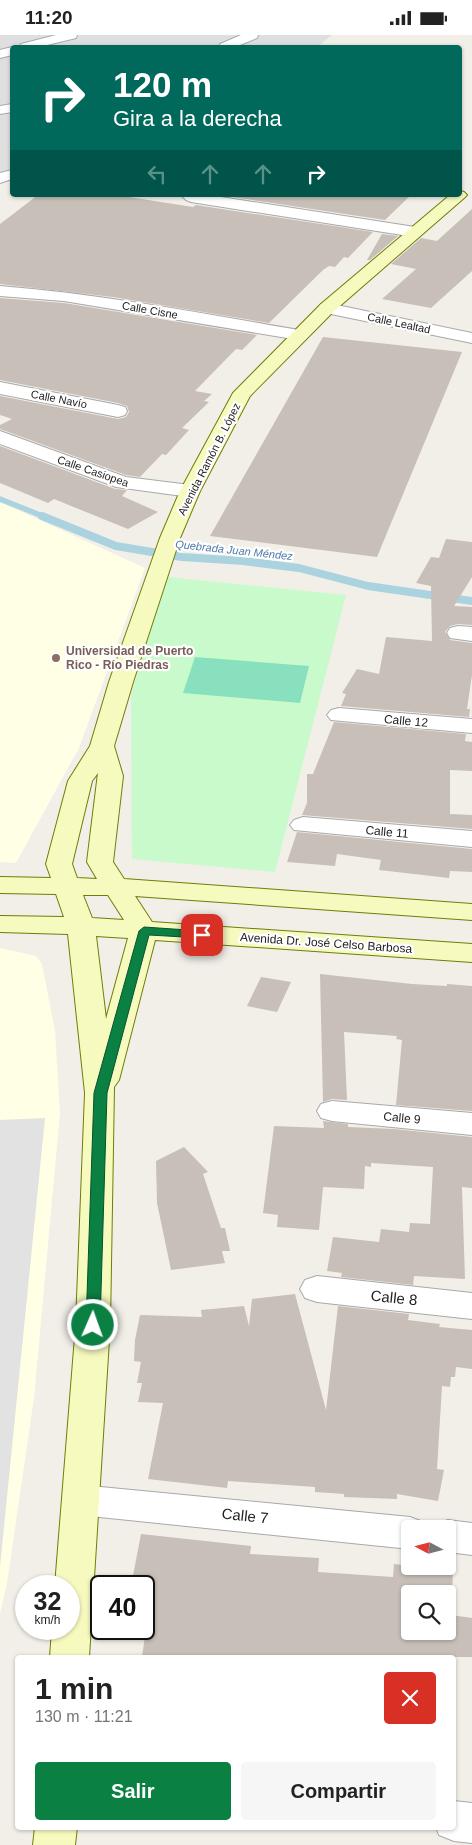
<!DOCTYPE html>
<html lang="es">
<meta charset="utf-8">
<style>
body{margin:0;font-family:Helvetica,sans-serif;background:#f6f6f6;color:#222;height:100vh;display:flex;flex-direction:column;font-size:19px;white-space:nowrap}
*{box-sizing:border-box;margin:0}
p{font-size:16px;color:#767676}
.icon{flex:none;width:28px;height:28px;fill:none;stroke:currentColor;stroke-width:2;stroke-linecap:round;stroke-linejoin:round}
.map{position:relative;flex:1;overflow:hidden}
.details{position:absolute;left:15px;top:1620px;width:441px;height:175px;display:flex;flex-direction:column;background:#fff;border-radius:5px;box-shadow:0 1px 4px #0004}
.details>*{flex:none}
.top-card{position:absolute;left:10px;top:10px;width:452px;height:152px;border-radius:5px;box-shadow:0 1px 4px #0004;background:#00695c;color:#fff;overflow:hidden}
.needle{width:32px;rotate:277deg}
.controls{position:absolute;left:401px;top:1485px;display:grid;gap:10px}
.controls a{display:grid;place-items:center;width:55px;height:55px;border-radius:5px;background:#fff;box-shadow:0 1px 4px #0004;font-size:25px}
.speed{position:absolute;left:15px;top:1540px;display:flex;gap:10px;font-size:25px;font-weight:700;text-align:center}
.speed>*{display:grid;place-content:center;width:65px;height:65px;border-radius:50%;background:#fff;box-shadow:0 1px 4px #0004;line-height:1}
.speed small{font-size:12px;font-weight:400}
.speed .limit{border:2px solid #111;border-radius:8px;background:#fff;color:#111}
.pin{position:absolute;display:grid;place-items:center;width:42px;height:42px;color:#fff;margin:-21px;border-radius:10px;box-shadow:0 2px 8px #0006}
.me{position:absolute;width:55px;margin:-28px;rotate:2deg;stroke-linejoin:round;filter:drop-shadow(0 0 4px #0008)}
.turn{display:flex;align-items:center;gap:18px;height:105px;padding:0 20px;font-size:22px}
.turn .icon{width:65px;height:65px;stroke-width:2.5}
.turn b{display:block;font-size:35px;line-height:42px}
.lanes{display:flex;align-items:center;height:48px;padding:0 20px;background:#0003;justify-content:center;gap:25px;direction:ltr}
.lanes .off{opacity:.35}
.round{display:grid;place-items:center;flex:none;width:52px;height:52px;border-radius:5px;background:#f6f6f6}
.headline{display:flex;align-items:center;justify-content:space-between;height:85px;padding:0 20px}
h1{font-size:30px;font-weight:800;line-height:38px}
.action{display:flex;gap:10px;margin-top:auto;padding:10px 20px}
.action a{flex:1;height:58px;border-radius:5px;background:#0b8043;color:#fff;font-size:20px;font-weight:800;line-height:58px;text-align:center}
.action a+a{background:#f6f6f6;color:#222}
.status{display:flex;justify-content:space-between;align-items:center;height:35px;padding:0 25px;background:#fff;direction:ltr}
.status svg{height:14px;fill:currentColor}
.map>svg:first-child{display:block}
.residential{fill:#e0dfdf}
.education{fill:#ffffe5}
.park{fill:#c8facc}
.pitch{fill:#88e0be}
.parking{fill:#e2e2e2}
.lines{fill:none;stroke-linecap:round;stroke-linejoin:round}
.stream-far1{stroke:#aad3df;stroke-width:5.5}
.stream{stroke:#aad3df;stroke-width:8}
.building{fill:#c7bfb8;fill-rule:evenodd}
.street-casing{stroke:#a9a9a9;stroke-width:2}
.secondary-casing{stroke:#707d05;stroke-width:2}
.street{fill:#fff;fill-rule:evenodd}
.secondary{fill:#f7fabf;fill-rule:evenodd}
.route{fill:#0b8043;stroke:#07532c}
.education-dot{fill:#8d6e63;stroke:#fff;stroke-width:2}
.labels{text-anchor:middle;stroke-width:4.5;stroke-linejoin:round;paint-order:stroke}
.far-street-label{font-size:11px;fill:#222;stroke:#fff}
.far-water-label{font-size:11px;font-style:italic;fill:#4a7aab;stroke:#fff}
.education-label{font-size:12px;font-weight:bold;fill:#785e54;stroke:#fff;text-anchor:start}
.street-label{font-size:12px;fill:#222;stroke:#fff}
.near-street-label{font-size:15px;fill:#222;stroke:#fff}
</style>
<div class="status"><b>11:20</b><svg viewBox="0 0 49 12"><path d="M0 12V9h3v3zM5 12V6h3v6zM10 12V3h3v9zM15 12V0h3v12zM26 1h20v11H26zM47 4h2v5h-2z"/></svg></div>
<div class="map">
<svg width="472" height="1810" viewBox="0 0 472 1810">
<rect width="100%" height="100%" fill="#f2efe9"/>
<!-- residential -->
<polygon class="residential" points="0,0 332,0 317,12 12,12 12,135 0,138"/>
<!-- education -->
<g class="education">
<polygon points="0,467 145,533 79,713 16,828 0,827"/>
<polygon points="0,913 36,921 42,929 55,996 60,1078 34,1363 7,1548 0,1579"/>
</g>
<!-- park -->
<polygon class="park" points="167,542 346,560 275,837 132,824 131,659"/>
<!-- pitch -->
<polygon class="pitch" points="195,622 309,631 300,668 183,658"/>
<!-- parking -->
<polygon class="parking" points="45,1083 0,1532 0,1085"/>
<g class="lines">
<!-- stream-far1 -->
<polyline class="stream-far1" points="0,464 45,482"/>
<!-- stream -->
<polyline class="stream" points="42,481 116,511 182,522 243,526 299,533 368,551 472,566"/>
</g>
<!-- building -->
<g class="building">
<polygon points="38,160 116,160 193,172 196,170 373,197 348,223 344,222 335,232 329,231 323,235 269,288 113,262 0,249 0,189"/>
<polygon points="220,160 411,160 385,185"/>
<polygon points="472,174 472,236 431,273 382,264 416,234 391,229 421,203 437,206"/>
<polygon points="382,199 398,201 370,225 367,225"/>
<polygon points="0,263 64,268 257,300 242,315 236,314 195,356 212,359 204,366 209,367 182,393 189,395 166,420 162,419 140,442 126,440 0,394 0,390 12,384 0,380 0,361 118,384 126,382 129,377 127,371 118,368 0,345"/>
<polygon points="323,302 462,317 377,522 210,501"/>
<polygon points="0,411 115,454 127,455 122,461 158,477 128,494 54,464 48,468 0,448"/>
<polygon points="446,504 472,507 472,542 454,571 472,572 472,590 458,589 450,591 445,597 450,605 472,608 472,640 467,674 470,674 469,682 341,671 346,659 342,658 357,634 379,639 386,602 432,606 431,551 416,548 431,522 439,523"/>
<polygon points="334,687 466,699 465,706 472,707 472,736 450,735 450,779 472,780 472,794 302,780 307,768 307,739 313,739"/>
<polygon points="297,797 472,814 472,837 450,836 449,843 379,835 381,825 337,819 335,831 287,827"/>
<polygon points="320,939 412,949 447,951 447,949 472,951 472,1076 396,1070 402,1005 396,1004 397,1001 344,997 347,1065 332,1064 323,1067"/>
<polygon points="261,942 291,947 277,977 247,971"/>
<polygon points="323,1086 348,1089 348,1092 394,1094 472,1102 472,1153 462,1152 465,1244 414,1241 413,1250 341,1242 342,1238 327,1236 333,1202 379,1207 381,1194 409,1197 410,1188 430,1189 433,1132 371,1128 371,1132 365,1131 364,1154 323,1152 319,1195 277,1192 278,1180 263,1178 274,1091 324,1093"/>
<polygon points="184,1112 208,1137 203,1139 221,1193 225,1193 230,1216 222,1216 225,1228 171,1235 157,1168 156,1126"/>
<polygon points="295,1259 326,1375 338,1271 409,1279 408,1285 440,1289 439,1292 472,1295 472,1334 456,1332 455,1342 451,1342 450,1352 442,1351 437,1434 444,1435 438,1466 397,1459 397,1464 344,1462 344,1459 315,1457 315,1452 228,1446 227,1453 148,1444 163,1368 138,1367 142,1348 137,1348 141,1327 134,1326 135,1305 140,1280 202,1282 201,1275 244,1271 249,1291 252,1264"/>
<path d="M 141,1499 L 251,1511 L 250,1519 L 319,1523 L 318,1537 L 393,1542 L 394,1529 L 453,1536 L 451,1580 L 472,1583 L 472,1622 L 142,1622 L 148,1580 L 144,1580 L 144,1551 L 131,1551 ZM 410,1559 L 448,1559 L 448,1596 L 410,1596 Z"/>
</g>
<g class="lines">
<defs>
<g id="street">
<polygon points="56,0 77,0 76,3 39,12 20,12 21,9"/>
<polygon points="241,0 258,0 257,3 235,12 219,12 220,9"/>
<polygon points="12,12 14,12 12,20 0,23 0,15"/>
<polygon points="12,69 12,77 0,79 0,71"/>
<polygon points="12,135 12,144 0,148 0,138"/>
<polygon points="185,160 208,160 415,192 421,194 423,197 421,200 415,202 191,167 186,165 183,162"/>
<path d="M 0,251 C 101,259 200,278 299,295 L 305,296 L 308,300 L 305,304 L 299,305 L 64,266 L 0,261 Z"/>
<polygon points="327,268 472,298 472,308 321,277 318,273 321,269"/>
<polygon points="0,347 118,370 125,372 127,376 125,380 118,382 0,359"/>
<polygon points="0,396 126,442 190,450 197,452 200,456 197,460 190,462 116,452 0,409"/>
<polygon points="458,591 472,592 472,606 450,603 447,598 450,593"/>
<polygon points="339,673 472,684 472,698 331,685 327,680 331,675"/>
<polygon points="303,782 472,796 472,812 294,795 290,790 294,785"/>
<polygon points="332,1066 472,1078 472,1100 332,1086 321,1083 317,1076 321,1069"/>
<polygon points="317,1241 472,1258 472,1284 317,1267 305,1263 300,1254 305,1245"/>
<polygon points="80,1450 410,1482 423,1487 426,1494 410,1494 410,1514 80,1480 67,1476 62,1465 67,1454"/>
<polygon points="448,1485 472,1488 472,1520 448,1517 448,1494 433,1494 435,1490"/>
<polygon points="454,1766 472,1768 472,1808 454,1806 439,1800 436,1792 454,1792"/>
</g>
<g id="secondary">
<path d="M 460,156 L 464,157 L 467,160 L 464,163 L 333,277 L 250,361 L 200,456 L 180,503 L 133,647 L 114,711 L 123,741 L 113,827 L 124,844 L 472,869 L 472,885 L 135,861 L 152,887 L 472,909 L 472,927 L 155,905 L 119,1045 L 114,1052 L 110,1289 L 89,1622 L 50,1622 L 52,1594 L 69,1594 L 69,1551 L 55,1551 L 76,1289 L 85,1058 L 68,899 L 0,897 L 0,881 L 64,882 L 56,859 L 0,858 L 0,842 L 51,843 L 46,829 L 68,746 L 90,711 L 109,647 L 160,503 L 180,456 L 233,358 L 321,269 L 450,160 L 460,160 ZM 98,738 L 87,827 L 97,844 L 77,843 L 72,829 L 92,746 ZM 83,860 L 108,860 L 124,885 L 92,883 ZM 96,901 L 128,903 L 106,984 Z"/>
<polygon points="35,1792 77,1792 75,1810 33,1810"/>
</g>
</defs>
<!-- street casing -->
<use href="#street" class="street-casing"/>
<!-- secondary casing -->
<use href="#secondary" class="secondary-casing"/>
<!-- street -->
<use href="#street" class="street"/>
<!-- secondary -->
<use href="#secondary" class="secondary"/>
</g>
<!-- route -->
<polygon class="route" points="144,892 202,896 208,900 202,903 149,900 107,1058 100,1290 98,1293 93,1295 88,1293 86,1290 94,1058 139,896"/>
<!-- markers -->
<circle class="education-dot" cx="56" cy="623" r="5"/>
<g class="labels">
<!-- far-street labels -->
<g class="far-street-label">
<text transform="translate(150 275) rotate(10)" y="4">Calle Cisne</text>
<text transform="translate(399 288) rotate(12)" y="4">Calle Lealtad</text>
<text transform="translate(59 364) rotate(11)" y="4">Calle Navío</text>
<text transform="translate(209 424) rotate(-63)" y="4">Avenida Ramón B. López</text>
<text transform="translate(93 436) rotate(19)" y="4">Calle Casiopea</text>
</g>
<!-- far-water labels -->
<g class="far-water-label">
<text transform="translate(234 515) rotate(6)" y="4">Quebrada Juan Méndez</text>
</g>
<!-- education labels -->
<g class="education-label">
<text x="66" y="620">Universidad de Puerto<tspan x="66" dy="14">Rico - Río Piedras</tspan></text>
</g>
<!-- street labels -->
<g class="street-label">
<text transform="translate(406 686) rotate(5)" y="4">Calle 12</text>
<text transform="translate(387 797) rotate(5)" y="4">Calle 11</text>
<text transform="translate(326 908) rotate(4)" y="4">Avenida Dr. José Celso Barbosa</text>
<text transform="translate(402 1083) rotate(5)" y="4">Calle 9</text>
</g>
<!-- near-street labels -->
<g class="near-street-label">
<text transform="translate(394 1263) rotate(6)" y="5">Calle 8</text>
<text transform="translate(245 1481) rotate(6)" y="5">Calle 7</text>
</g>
</g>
</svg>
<div class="controls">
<a><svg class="needle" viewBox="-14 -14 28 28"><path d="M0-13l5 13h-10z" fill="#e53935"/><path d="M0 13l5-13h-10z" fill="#767676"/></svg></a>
<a><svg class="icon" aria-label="search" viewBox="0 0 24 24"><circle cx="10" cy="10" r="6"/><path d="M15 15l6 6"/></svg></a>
</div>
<div class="speed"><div>32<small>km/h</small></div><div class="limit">40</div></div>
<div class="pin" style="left:202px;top:900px;background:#d93025"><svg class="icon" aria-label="arrive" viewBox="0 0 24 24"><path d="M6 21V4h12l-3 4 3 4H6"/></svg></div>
<svg class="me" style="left:93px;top:1290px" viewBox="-20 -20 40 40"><circle r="17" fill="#0b8043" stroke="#fff" stroke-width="3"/><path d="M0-11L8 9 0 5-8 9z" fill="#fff"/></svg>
<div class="top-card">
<div class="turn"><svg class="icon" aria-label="right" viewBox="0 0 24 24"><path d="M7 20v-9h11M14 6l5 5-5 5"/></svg><div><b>120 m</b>Gira a la derecha</div></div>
<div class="lanes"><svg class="icon off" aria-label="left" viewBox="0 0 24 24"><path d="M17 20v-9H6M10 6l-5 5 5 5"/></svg><svg class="icon off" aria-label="ahead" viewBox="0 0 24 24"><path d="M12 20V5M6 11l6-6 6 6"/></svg><svg class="icon off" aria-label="ahead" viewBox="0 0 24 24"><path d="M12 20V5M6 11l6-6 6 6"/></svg><svg class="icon" aria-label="right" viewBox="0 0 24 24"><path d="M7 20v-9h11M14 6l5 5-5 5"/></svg></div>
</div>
<section class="details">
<div class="headline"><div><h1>1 min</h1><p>130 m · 11:21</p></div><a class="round" style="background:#d93025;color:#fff"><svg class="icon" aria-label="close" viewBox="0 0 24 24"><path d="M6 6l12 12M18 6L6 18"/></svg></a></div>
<div class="action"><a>Salir</a><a>Compartir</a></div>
</section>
</div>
